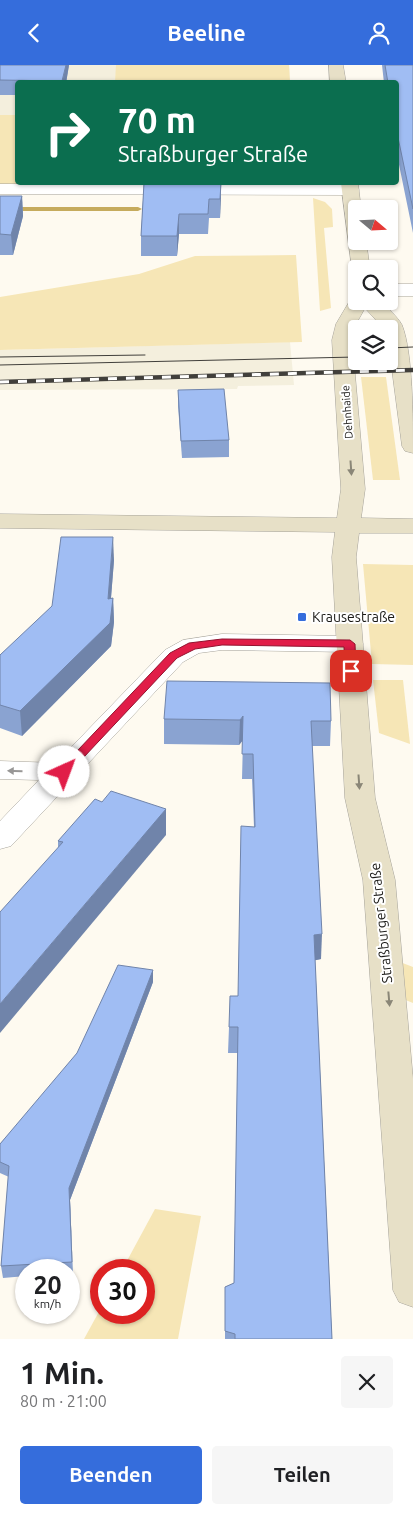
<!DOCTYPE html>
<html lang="de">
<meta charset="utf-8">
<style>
body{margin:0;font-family:Ubuntu,sans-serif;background:#f6f6f6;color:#202124;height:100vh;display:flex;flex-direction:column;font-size:19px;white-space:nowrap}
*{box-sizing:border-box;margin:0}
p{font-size:16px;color:#757577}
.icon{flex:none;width:28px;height:28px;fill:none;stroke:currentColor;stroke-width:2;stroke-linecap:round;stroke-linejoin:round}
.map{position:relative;height:1274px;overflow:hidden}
.sheet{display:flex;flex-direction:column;background:#fff;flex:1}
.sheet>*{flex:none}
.top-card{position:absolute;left:15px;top:15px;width:384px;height:105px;border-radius:5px;box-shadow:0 1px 4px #0004;background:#0b6e4f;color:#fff;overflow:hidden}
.needle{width:32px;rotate:109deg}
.controls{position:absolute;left:348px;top:135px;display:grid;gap:10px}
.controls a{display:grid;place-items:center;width:50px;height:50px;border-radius:5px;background:#fff;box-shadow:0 1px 4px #0004;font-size:25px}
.speed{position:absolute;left:15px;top:1194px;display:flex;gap:10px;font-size:25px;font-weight:700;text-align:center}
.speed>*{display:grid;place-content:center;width:65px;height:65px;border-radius:50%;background:#fff;box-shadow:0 1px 4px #0004;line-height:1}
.speed small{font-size:12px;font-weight:400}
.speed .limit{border:8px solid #d22;background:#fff;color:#111}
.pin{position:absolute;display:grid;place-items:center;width:42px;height:42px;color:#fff;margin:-21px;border-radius:10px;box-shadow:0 2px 8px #0006}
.me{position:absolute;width:55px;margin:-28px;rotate:43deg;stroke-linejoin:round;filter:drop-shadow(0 0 4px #0008)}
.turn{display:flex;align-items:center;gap:18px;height:105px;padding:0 20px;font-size:22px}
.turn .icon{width:65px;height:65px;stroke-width:2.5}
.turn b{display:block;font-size:35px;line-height:42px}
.round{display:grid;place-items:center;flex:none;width:52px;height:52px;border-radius:5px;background:#f6f6f6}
.summary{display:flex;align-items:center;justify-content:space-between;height:85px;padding:0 20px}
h1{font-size:30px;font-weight:600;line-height:38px}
.button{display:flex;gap:10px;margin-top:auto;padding:10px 20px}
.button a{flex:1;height:58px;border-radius:5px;background:#356ddc;color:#fff;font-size:20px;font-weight:600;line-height:58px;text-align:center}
.button a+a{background:#f6f6f6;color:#202124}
header{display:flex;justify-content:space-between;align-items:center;height:65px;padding:0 20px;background:#356ddc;color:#fff;font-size:22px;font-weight:600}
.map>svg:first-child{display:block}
.built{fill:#f4efdd}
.green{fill:#f6e6b6}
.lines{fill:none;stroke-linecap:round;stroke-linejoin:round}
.stream{fill:#c6ab5d;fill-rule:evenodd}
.street-casing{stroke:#a6a39a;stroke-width:1}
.secondary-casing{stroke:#a6a39a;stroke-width:1}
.street{fill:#fff;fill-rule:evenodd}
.secondary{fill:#e7e0c7;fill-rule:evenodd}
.tram{stroke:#413f3b;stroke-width:1}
.rail-casing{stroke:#413f3b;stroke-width:4.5}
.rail{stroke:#fff;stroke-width:3;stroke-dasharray:9;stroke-linecap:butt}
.wall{fill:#8aa3d1}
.shaded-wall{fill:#7084aa}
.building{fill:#a0bdf3;stroke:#7084aa}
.oneway{fill:#8a8677}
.oneway2{fill:#989796}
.route{fill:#e11d48;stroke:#92132f}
.poi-dot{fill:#356ddc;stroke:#fff;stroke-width:2}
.labels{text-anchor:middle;stroke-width:4;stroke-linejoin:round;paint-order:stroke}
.far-street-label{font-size:11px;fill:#191815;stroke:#fff}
.poi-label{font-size:14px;fill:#191815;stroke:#fff;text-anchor:start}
.street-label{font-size:14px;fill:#191815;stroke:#fff}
</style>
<header><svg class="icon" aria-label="back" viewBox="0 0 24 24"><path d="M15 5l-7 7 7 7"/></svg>Beeline<svg class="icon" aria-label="person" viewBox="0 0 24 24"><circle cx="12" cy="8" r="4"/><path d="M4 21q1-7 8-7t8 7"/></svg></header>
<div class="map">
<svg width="413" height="1274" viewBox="0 0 413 1274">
<rect width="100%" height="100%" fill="#fefaf0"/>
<!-- built -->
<g class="built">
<polygon points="0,0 289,0 290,17 18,18 18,118 103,118 0,119"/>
<polygon points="290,277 294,320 238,321 237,324 0,325 0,285"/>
</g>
<!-- green -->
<g class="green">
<polygon points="116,0 289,0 290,17 115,17"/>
<polygon points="0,50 17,50 18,118 103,118 0,119"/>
<polygon points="313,133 325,137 332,144 333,162 324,163 331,243 320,246"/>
<polygon points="296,190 302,277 0,285 0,232 139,209 195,191"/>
<polygon points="361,312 386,312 400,415 373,415"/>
<polygon points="363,499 413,500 413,600 372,599"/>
<polygon points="373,615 403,615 410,679 379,668"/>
<polygon points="400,897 413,902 413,938 403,934"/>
<polygon points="155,1144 201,1151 178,1274 84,1274 101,1243 101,1248 144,1248 144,1205 122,1205"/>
</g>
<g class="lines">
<!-- stream -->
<polygon class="stream" points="0,142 138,142 142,144 138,146 0,146"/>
<defs>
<g id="street">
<polygon points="0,119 350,120 356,121 359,125 356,129 350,130 0,129"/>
<rect x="389" y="219" width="24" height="12"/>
<polygon points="222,569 350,571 359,573 363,579 359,585 350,587 222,585 199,588 183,597 11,781 0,784 0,756 39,715 0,714 0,696 56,698 165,585 183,575"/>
</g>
<g id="secondary">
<polygon points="329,0 343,0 346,18 330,18"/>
<polygon points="341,118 358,118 361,144 356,144 356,176 366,176 370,204 356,204 356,209 352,204"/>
<path d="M 356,231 L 356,236 L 381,236 C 388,244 397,251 402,260 C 413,288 413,354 413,388 L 405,386 L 402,381 L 389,282 L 389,264 L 384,264 L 365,243 L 356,259 L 352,275 L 365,424 L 361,453 L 413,454 L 413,468 L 359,468 L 356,492 L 375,733 L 395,815 L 413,1014 L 413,1242 L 399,1237 L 393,1225 L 363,815 L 345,733 L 332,492 L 335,467 L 0,463 L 0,449 L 337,453 L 341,424 L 332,275 L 336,259 L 352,232 Z"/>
</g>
</defs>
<!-- street casing -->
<use href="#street" class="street-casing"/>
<!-- secondary casing -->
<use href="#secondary" class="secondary-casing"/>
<!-- street -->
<use href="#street" class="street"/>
<!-- secondary -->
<use href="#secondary" class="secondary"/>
<!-- tram -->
<g class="tram">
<polyline points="389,283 413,282"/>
<polyline points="0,292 145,290"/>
<polyline points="0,300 356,292"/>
</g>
<defs>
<polyline id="rail" points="0,317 413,305"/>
</defs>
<!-- rail casing -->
<use href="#rail" class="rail-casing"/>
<!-- rail -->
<use href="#rail" class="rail"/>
</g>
<!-- wall -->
<g class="wall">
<polygon points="0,0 69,0 66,18 18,18 18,30 0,30"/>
<polygon points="382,0 413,0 413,168 396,85 396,18 384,18"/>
<polygon points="144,118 222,118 221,118 220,153 209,153 208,169 179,169 177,191 141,191 141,171"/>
<polygon points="0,131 22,131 23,151 13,190 0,190"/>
<polygon points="178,325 229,375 229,392 182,393 178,341"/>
<polygon points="114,495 111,533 113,533 114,557 111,581 22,671 0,663 0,590"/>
<polygon points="164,654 331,656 330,681 312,681 321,894 315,895 332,1274 225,1274 225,1222 234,1218 238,988 228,988 229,962 238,931 254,762 252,714 242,714 243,675 239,680 164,679"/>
<polygon points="102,737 166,744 166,770 58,783 58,776"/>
<polygon points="153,905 153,917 70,1135 73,1209 69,1209 69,1205 26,1205 26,1211 3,1213 1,1201 9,1112 0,1108 0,1079"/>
</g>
<!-- shaded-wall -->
<g class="shaded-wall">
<polygon points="66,0 69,0 66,18 62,18"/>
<polygon points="221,118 221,132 220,153 220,134"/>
<polygon points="22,131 23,151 13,190 11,170"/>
<polygon points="179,149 179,169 177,191 177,171"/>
<polygon points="113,472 114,495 109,557 108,534"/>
<polygon points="113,533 114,557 111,581 22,671 20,646"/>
<polygon points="243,651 243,675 239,680 240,655"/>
<polygon points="166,744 166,770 0,968 0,939"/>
<polygon points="322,869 321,894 312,896 314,870"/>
<polygon points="153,905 153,917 70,1135 73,1209 69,1123"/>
</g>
<!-- building -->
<g class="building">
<polygon points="0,0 66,0 62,16 0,15"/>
<polygon points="385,0 413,0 413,144 396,63 396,18 388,18"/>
<polygon points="144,118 221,118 220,134 209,134 208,149 179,149 177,171 141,171"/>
<polygon points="0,131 22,131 11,170 0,169"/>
<polygon points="224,324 229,375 181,376 178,325"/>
<polygon points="61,472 113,472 108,534 113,533 110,558 20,646 0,640 0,590 52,541"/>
<polygon points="167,616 330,618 331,656 311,656 322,869 314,870 332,1274 235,1274 235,1269 225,1266 225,1222 234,1218 238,962 229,962 230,931 238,931 241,761 255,762 253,689 242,689 243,651 240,655 164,654"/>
<polygon points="111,726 166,744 0,939 0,847 63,777 58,776 95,734 102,737"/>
<polygon points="118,900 153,905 69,1123 72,1197 1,1201 9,1101 0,1097 0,1079 77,988"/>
</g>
<!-- one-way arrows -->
<defs><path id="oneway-solid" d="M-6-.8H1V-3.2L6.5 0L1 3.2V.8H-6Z" transform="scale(1.25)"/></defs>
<g class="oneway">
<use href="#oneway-solid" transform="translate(351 403) rotate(86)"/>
<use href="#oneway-solid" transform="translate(359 717) rotate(86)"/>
<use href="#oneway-solid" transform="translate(389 934) rotate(85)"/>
</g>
<use class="oneway2" href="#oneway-solid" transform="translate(15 706) rotate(-179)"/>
<!-- route -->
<polygon class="route" points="222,574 350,575 355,579 356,606 351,609 345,606 344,582 222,580 195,584 177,593 68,709 60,709 60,704 170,588 189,578"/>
<!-- markers -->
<rect class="poi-dot" x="297" y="547" width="10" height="10" rx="2.5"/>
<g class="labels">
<!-- far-street labels -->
<g class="far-street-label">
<text transform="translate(347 347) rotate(-94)" y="4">Dehnhaide</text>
</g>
<!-- poi labels -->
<g class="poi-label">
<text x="312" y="557">Krausestraße</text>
</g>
<!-- street labels -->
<g class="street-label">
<text transform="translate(381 858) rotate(-96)" y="5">Straßburger Straße</text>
</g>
</g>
</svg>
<div class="controls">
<a><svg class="needle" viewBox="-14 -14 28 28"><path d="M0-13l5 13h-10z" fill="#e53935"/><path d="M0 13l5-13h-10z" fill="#757577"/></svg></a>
<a><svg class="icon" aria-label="search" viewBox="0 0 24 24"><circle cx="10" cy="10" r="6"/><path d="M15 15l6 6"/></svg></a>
<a><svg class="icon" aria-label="layers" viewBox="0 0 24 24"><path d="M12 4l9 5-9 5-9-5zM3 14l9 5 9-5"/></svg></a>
</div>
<div class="speed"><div>20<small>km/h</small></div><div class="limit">30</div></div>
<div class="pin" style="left:351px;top:606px;background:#d93025"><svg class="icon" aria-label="arrive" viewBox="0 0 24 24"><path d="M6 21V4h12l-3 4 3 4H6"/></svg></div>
<svg class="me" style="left:64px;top:707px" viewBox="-20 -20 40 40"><circle r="19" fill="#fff"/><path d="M0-13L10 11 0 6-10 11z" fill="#e11d48"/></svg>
<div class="top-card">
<div class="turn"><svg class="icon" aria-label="right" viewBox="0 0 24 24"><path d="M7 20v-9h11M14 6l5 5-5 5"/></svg><div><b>70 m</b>Straßburger Straße</div></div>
</div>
</div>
<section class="sheet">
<div class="summary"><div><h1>1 Min.</h1><p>80 m · 21:00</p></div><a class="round"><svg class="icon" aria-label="close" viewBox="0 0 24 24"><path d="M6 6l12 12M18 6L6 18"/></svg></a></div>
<div class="button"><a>Beenden</a><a>Teilen</a></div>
</section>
